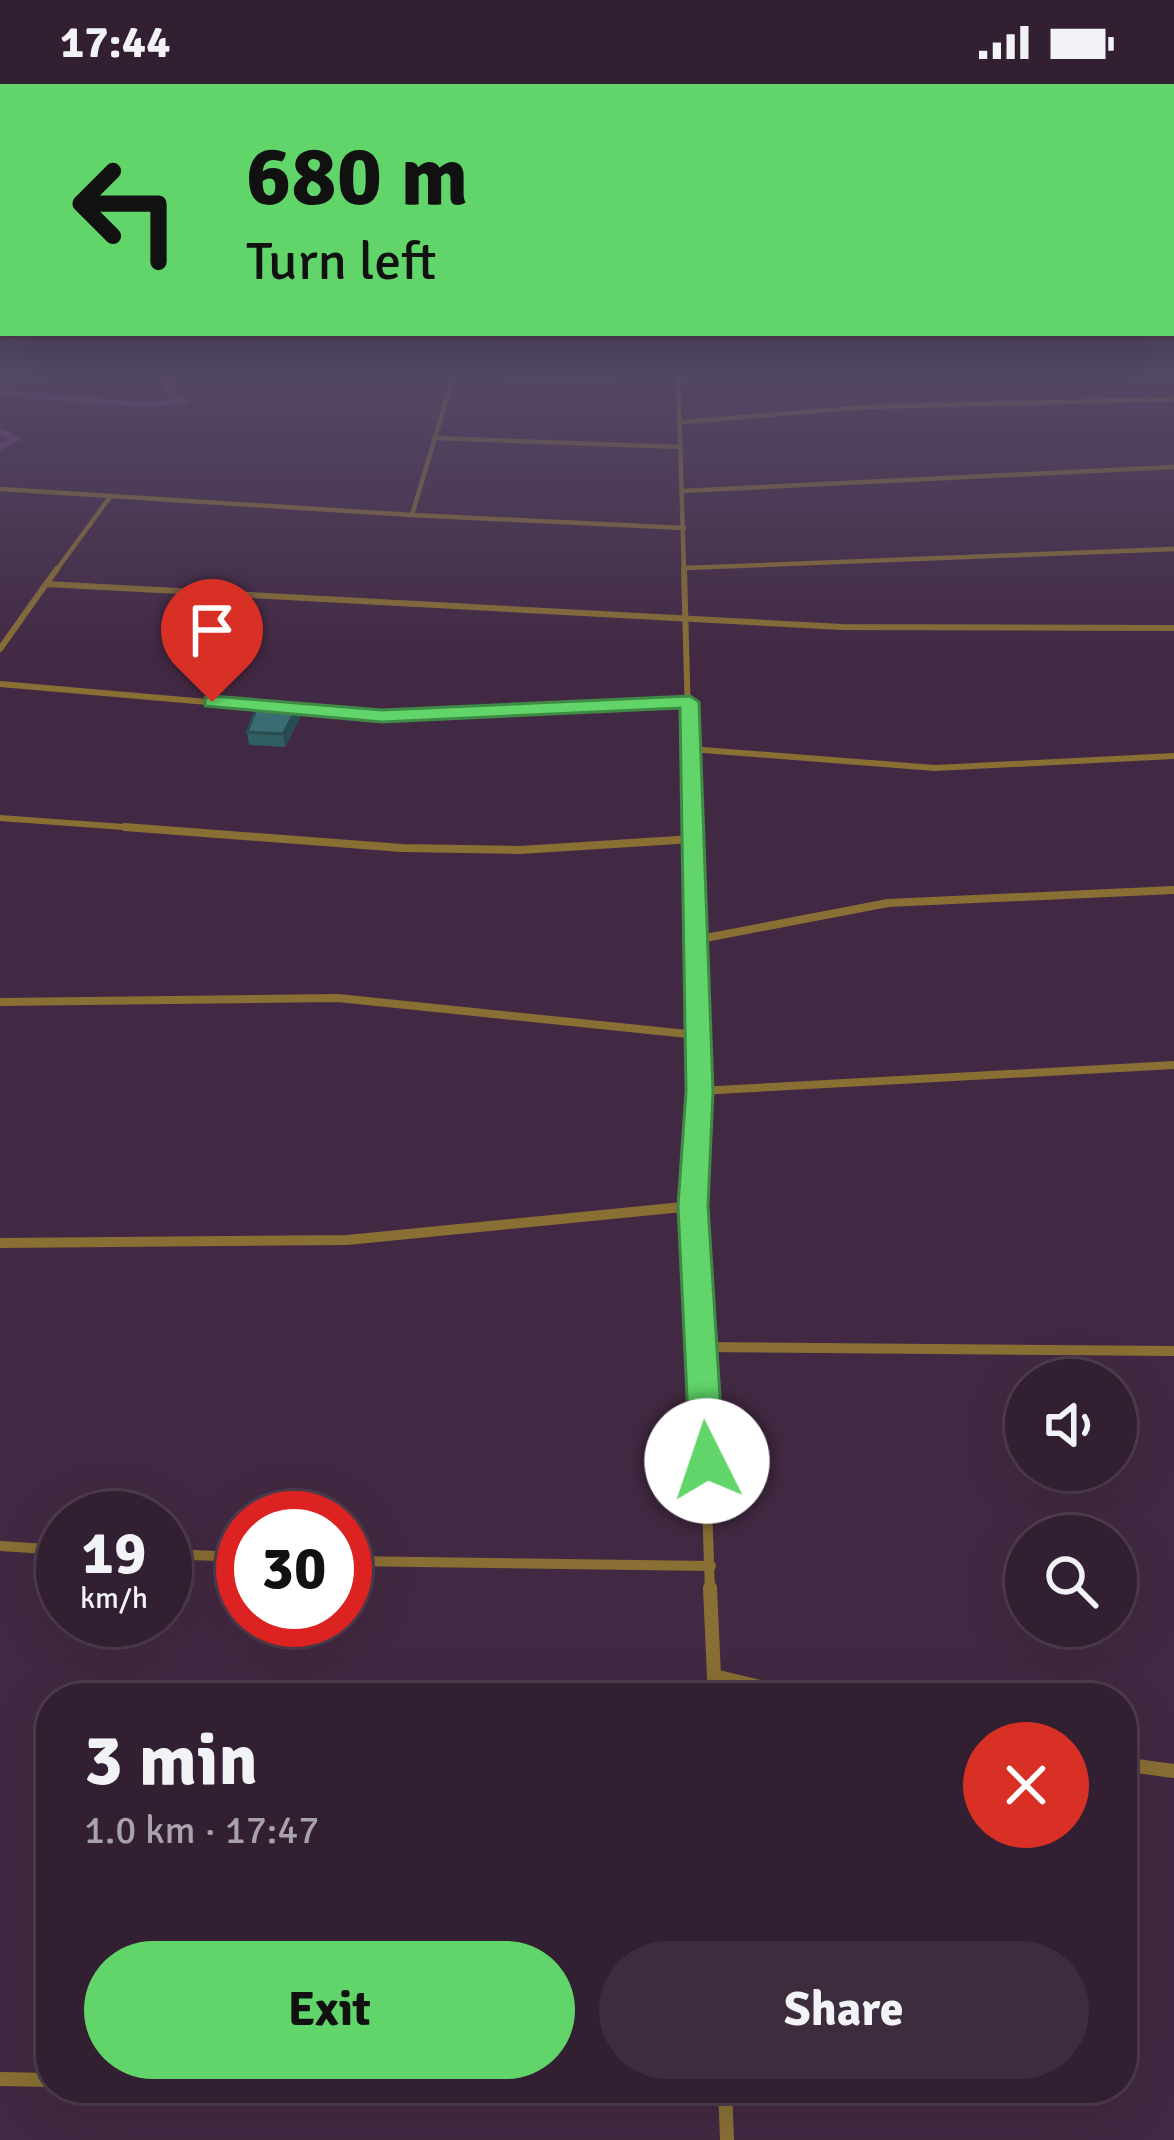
<!DOCTYPE html>
<meta charset="utf-8">
<style>
body{margin:0;font-family:Signika,sans-serif;background:#3d2c3e;color:#f1f3f6;height:100vh;display:flex;flex-direction:column;font-size:45px;white-space:nowrap}
*{box-sizing:border-box;margin:0}
p{font-size:39px;color:#a8a2ac}
.icon{flex:none;width:66px;height:66px;fill:none;stroke:currentColor;stroke-width:2;stroke-linecap:round;stroke-linejoin:round}
.map{position:relative;flex:1;overflow:hidden}
.sheet{position:absolute;left:36px;top:1599px;width:1101px;height:420px;display:flex;flex-direction:column;background:#321f32;border-radius:48px;box-shadow:0 12px 48px #0002,0 0 0 3px #4d3d4d}
.sheet>*{flex:none}
.guide{position:absolute;left:0px;top:0px;width:1176px;height:252px;box-shadow:0 12px 48px #0002,0 0 0 3px #4d3d4d;background:#61d56a;color:#111;overflow:hidden}
.tools{position:absolute;left:1005px;top:1275px;display:grid;gap:24px}
.tools a{display:grid;place-items:center;width:132px;height:132px;border-radius:50%;background:#321f32;box-shadow:0 12px 48px #0002,0 0 0 3px #4d3d4d;font-size:60px}
.speed{position:absolute;left:36px;top:1407px;display:flex;gap:24px;font-size:60px;font-weight:700;text-align:center}
.speed>*{display:grid;place-content:center;width:156px;height:156px;border-radius:50%;background:#321f32;box-shadow:0 12px 48px #0002,0 0 0 3px #4d3d4d;line-height:1}
.speed small{font-size:30px;font-weight:400}
.speed .limit{border:18px solid #d22;background:#fff;color:#111}
.pin{position:absolute;display:grid;place-items:center;width:102px;height:102px;color:#fff;margin:-123px -51px;border-radius:50% 50% 50% 0;rotate:-45deg;box-shadow:0 0 12px #0007}
.pin .icon{rotate:45deg}
.me{position:absolute;width:132px;margin:-66px;rotate:356deg;stroke-linejoin:round;filter:drop-shadow(0 0 9px #0008)}
.turn{display:flex;align-items:center;gap:42px;height:252px;padding:0 48px;font-size:54px}
.turn .icon{width:156px;height:156px;stroke-width:2.5}
.turn b{display:block;font-size:84px;line-height:102px}
.round{display:grid;place-items:center;flex:none;width:126px;height:126px;border-radius:63px;background:#3d2c3e}
.head{display:flex;align-items:center;justify-content:space-between;height:204px;padding:0 48px}
h1{font-size:72px;font-weight:700;line-height:90px}
.cta{display:flex;gap:24px;margin-top:auto;padding:24px 48px}
.cta a{flex:1;height:138px;border-radius:72px;background:#61d56a;color:#111;font-size:48px;font-weight:700;line-height:138px;text-align:center}
.cta a+a{background:#3d2c3e;color:#f1f3f6}
.status{display:flex;justify-content:space-between;align-items:center;height:84px;padding:0 60px;background:#321f32;direction:ltr}
.status svg{height:33px;fill:currentColor}
.map>svg:first-child{display:block}
.lines{fill:none;stroke-linecap:round;stroke-linejoin:round}
.river{fill:#78397c;fill-rule:evenodd}
.minor-far4{stroke:#896f34;stroke-width:4.5}
.minor-far3{stroke:#896f34;stroke-width:6}
.minor-far2{stroke:#896f34;stroke-width:8}
.minor-far1{stroke:#896f34;stroke-width:10}
.minor{stroke:#896f34;stroke-width:14}
.wall{fill:#315e63}
.shaded-wall{fill:#284c50}
.building{fill:#396d73;stroke:#284c50;stroke-width:3}
.route{fill:#61d56a;stroke:#3f8a45;stroke-width:3}
</style>
<div class="status"><b>17:44</b><svg viewBox="0 0 49 12"><path d="M0 12V9h3v3zM5 12V6h3v6zM10 12V3h3v9zM15 12V0h3v12zM26 1h20v11H26zM47 4h2v5h-2z"/></svg></div>
<div class="map">
<svg width="1174" height="2056" viewBox="0 0 1174 2056">
<rect width="100%" height="100%" fill="#422943"/>
<g class="lines">
<!-- river -->
<g class="river">
<path d="M 161,286 L 171,286 L 173,306 L 188,316 L 188,320 L 137,323 L 0,312 L 0,306 C 58,307 116,321 174,316 L 163,307 Z"/>
<polygon points="0,344 20,353 22,355 0,367 0,359 8,355 0,351"/>
</g>
<!-- minor-far4 -->
<g class="minor-far4">
<polyline points="455,286 412,431 684,444"/>
<polyline points="678,286 684,488"/>
<polyline points="455,288 538,294 678,289"/>
<polyline points="681,338 868,323 1174,315"/>
<polyline points="434,354 680,363"/>
<polyline points="0,405 412,431"/>
<polyline points="682,407 1174,383"/>
<polyline points="684,484 1174,465"/>
<polyline points="55,488 110,413"/>
</g>
<!-- minor-far3 -->
<g class="minor-far3">
<polyline points="684,485 691,746"/>
<polyline points="46,500 57,485"/>
<polyline points="0,565 46,500 842,543 1174,544"/>
<polyline points="0,600 265,623"/>
<polyline points="288,625 383,632 690,618"/>
<polyline points="690,665 935,684 1174,672"/>
<polyline points="0,734 165,746"/>
</g>
<!-- minor-far2 -->
<g class="minor-far2">
<polyline points="125,743 402,764 520,766 693,755"/>
<polyline points="691,743 699,1007 695,1079"/>
<polyline points="695,856 888,819 1174,806"/>
<polyline points="0,918 338,914 697,951"/>
<polyline points="699,1007 1174,981"/>
</g>
<!-- minor-far1 -->
<g class="minor-far1">
<polyline points="695,1076 710,1507"/>
<polyline points="0,1159 347,1156 693,1122"/>
<polyline points="699,1263 1174,1267"/>
<polyline points="0,1462 63,1466"/>
<polyline points="165,1470 243,1473"/>
<polyline points="345,1477 711,1482"/>
</g>
<!-- minor -->
<g class="minor">
<polyline points="710,1504 715,1614"/>
<polyline points="714,1592 807,1614"/>
<polyline points="1122,1680 1174,1687"/>
<polyline points="0,1995 51,1996"/>
<polyline points="405,2004 725,2011"/>
<polyline points="725,2004 727,2056"/>
</g>
</g>
<!-- wall -->
<polygon class="wall" points="299,621 300,634 285,663 249,661 247,648"/>
<!-- shaded-wall -->
<polygon class="shaded-wall" points="299,621 300,634 285,663 283,650"/>
<!-- building -->
<polygon class="building" points="259,618 299,621 283,650 247,648"/>
<!-- sky -->
<linearGradient id="sky" x2="0" y2="1"><stop stop-color="#241725"/><stop offset="0.5" stop-color="#544966"/><stop offset="1" stop-color="#544966" stop-opacity="0"/></linearGradient>
<rect width="1174" height="574" fill="url(#sky)"/>
<!-- route -->
<polygon class="route" points="212,612 382,626 690,612 699,618 713,1007 708,1122 724,1377 719,1387 707,1391 695,1387 690,1377 678,1122 686,1007 680,624 382,638 205,622 205,614"/>
</svg>
<div class="tools">
<a><svg class="icon" aria-label="sound" viewBox="0 0 24 24"><path d="M4 9h4l5-4v14l-5-4H4zM17 9q2 3 0 6"/></svg></a>
<a><svg class="icon" aria-label="search" viewBox="0 0 24 24"><circle cx="10" cy="10" r="6"/><path d="M15 15l6 6"/></svg></a>
</div>
<div class="speed"><div>19<small>km/h</small></div><div class="limit">30</div></div>
<div class="pin" style="left:212px;top:618px;background:#d93025"><svg class="icon" aria-label="arrive" viewBox="0 0 24 24"><path d="M6 21V4h12l-3 4 3 4H6"/></svg></div>
<svg class="me" style="left:707px;top:1377px" viewBox="-20 -20 40 40"><circle r="19" fill="#fff"/><path d="M0-13L10 11 0 6-10 11z" fill="#61d56a"/></svg>
<div class="guide">
<div class="turn"><svg class="icon" aria-label="left" viewBox="0 0 24 24"><path d="M17 20v-9H6M10 6l-5 5 5 5"/></svg><div><b>680 m</b>Turn left</div></div>
</div>
<section class="sheet">
<div class="head"><div><h1>3 min</h1><p>1.0 km · 17:47</p></div><a class="round" style="background:#d93025;color:#fff"><svg class="icon" aria-label="close" viewBox="0 0 24 24"><path d="M6 6l12 12M18 6L6 18"/></svg></a></div>
<div class="cta"><a>Exit</a><a>Share</a></div>
</section>
</div>
